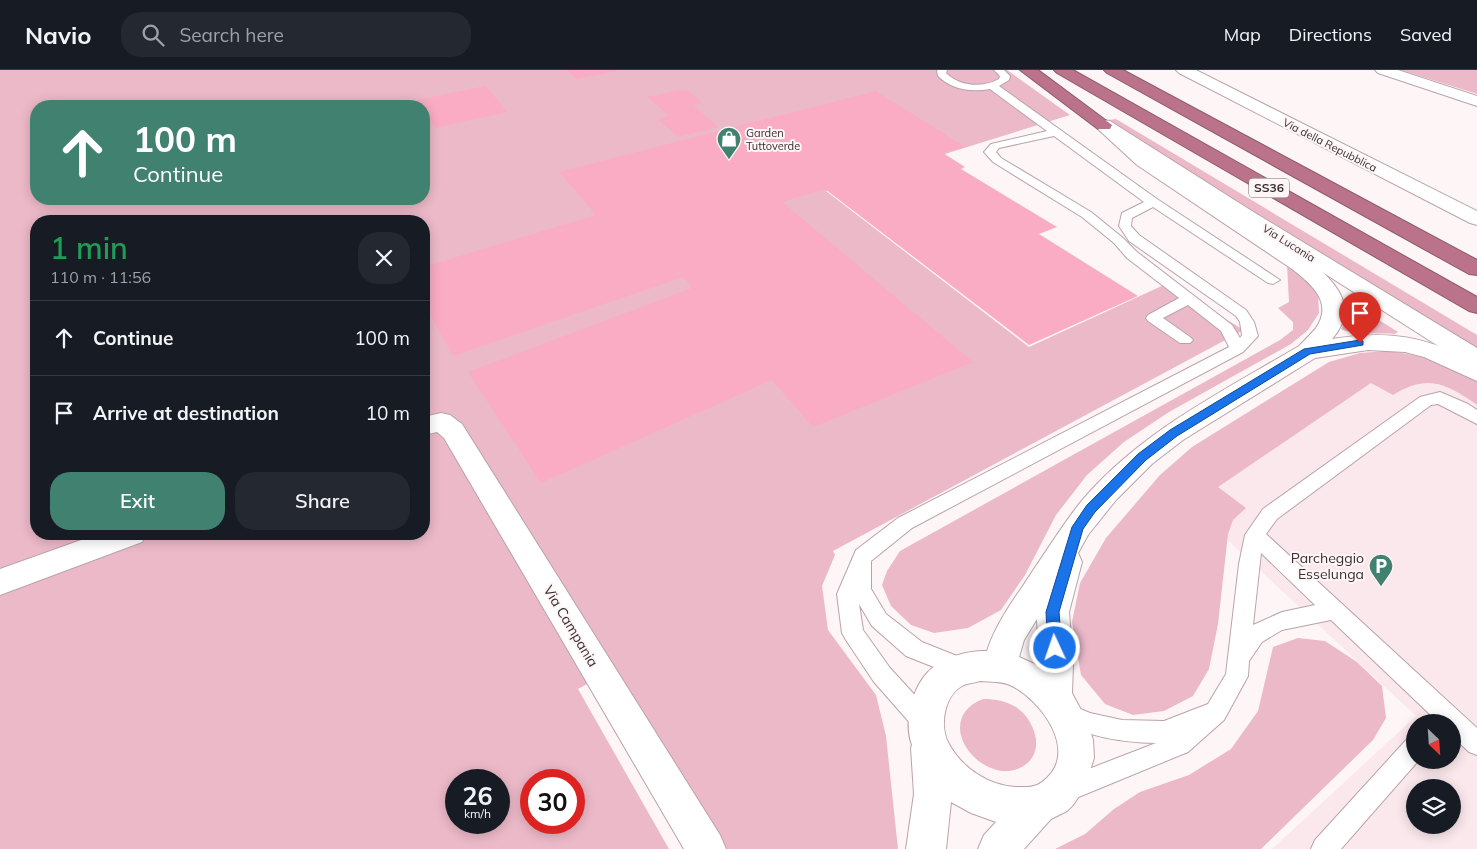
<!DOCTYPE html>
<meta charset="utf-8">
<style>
body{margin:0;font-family:Mulish,sans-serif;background:#242831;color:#f1f3f6;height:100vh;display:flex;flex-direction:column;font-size:19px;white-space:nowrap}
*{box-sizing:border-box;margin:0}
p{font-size:16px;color:#9ea1a6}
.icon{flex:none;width:28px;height:28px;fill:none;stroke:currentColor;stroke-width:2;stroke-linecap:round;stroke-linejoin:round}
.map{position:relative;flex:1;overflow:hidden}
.panel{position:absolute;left:30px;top:145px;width:400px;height:325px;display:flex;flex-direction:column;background:#171b24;border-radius:20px;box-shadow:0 2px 12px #0003}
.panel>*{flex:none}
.banner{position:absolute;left:30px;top:30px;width:400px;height:105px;border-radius:20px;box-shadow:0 2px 12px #0003;background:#418170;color:#fff;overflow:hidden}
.needle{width:32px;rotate:155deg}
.fabs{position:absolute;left:1406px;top:644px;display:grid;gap:10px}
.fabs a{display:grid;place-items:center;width:55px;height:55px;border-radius:50%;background:#171b24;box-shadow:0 2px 12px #0003;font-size:25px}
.speed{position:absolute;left:445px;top:699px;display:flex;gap:10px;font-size:25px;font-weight:700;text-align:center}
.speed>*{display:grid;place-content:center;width:65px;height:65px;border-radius:50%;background:#171b24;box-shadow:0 2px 12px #0003;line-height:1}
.speed small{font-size:12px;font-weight:400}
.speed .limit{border:8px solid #d22;background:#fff;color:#111}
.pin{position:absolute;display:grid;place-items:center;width:42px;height:42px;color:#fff;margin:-51px -21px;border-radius:50% 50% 50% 0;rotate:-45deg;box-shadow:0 0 5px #0007}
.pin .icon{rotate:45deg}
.me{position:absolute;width:55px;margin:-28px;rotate:357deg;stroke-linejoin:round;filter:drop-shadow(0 0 4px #0008)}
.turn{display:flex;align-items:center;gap:18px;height:105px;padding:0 20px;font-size:22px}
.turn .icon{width:65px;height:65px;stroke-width:2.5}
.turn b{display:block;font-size:35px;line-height:42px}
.round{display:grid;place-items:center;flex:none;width:52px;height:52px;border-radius:20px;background:#242831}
.head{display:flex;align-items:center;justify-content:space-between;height:85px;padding:0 20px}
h1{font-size:30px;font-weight:600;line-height:38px;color:#1e9e55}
.action{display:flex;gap:10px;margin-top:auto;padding:10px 20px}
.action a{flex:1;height:58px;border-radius:20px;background:#418170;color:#fff;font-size:20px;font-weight:600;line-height:58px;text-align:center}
.action a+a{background:#242831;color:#f1f3f6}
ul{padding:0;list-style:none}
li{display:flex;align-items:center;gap:15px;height:75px;padding:0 20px;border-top:1px solid #363941}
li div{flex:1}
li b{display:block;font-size:19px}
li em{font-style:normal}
header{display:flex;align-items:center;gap:30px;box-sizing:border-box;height:70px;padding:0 25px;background:#171b24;border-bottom:1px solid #363941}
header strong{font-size:24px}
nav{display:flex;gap:28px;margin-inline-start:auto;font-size:18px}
.search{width:350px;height:45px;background:#242831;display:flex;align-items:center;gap:12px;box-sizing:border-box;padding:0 18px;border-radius:20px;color:#9ea1a6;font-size:19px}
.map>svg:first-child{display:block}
.built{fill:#fbe8ed;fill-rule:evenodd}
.green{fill:#ecb9c8;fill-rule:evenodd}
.building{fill:#f9acc4}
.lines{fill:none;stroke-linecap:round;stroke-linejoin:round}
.lane-casing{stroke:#b9a3a9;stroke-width:2}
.street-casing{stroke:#b9a3a9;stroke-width:2}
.secondary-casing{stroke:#b9a3a9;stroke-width:2}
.highway-casing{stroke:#8c5b6b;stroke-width:2}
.lane{fill:#fff;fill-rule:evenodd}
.street{fill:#fff;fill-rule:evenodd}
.secondary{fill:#fff;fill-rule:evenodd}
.highway{fill:#ba738a;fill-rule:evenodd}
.route{fill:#1a73e8;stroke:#114b97}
.labels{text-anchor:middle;stroke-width:4;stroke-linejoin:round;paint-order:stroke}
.far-poi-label{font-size:11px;fill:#382f32;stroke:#fef5f7;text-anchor:start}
.far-street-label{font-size:11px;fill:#382f32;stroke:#fef5f7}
.shield{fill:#fef5f7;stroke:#736a6d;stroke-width:1}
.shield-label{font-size:12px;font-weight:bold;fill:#382f32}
.poi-label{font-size:14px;fill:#382f32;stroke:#fef5f7;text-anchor:end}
.street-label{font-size:14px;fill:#382f32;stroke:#fef5f7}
</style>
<header>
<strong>Navio</strong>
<div class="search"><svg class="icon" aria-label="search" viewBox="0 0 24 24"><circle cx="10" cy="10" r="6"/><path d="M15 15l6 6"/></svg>Search here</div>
<nav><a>Map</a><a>Directions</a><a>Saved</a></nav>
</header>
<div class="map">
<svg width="1477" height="779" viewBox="0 0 1477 779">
<rect width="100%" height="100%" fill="#fef5f7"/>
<!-- built -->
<path class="built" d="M 1401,291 L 1477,317 L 1477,779 L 1272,779 L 1416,646 L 1221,464 L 1210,416 ZM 1415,652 L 1452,652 L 1452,690 L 1415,690 ZM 1415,718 L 1452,718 L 1452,755 L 1415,755 Z"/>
<!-- green -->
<g class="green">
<path d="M 0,0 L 1007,0 L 1070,45 L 826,121 L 1029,277 L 1166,214 L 1244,260 L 833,481 L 835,485 L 822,516 L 828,560 L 876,625 L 886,666 L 898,779 L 723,779 L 615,599 L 578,619 L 669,779 L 0,779 ZM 36,36 L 424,36 L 424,129 L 36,129 ZM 36,151 L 424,151 L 424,464 L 36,464 ZM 456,710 L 499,710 L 499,752 L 456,752 ZM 531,710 L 574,710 L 574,752 L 531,752 Z"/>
<polygon points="1401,0 1477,0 1477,24"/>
<polygon points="1116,49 1477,265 1477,282 1221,124 1109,50"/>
<polygon points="1287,194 1306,208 1318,224 1319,243 1308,260 1291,274 1169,342 1124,372 1087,405 1056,445 1025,505 1001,540 968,558 934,563 911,555 891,536 882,515 887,501 900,481 1280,270 1293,260 1293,252 1278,238 1289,232"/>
<path d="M 1346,233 L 1352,233 L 1398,262 L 1395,264 C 1380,263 1352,265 1341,259 L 1349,245 Z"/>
<path d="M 1387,281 C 1424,285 1445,294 1477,311 L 1477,335 C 1445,313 1428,304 1393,325 L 1371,313 L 1218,417 L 1246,438 L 1233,450 L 1228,464 L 1218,554 L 1209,599 L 1193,626 L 1164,641 L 1133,645 L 1105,634 L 1081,605 L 1072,552 L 1080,513 L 1106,468 L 1160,405 L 1192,377 L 1329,292 L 1360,283 Z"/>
<polygon points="1298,568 1325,571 1357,592 1382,616 1386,648 1373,670 1261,779 1055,779 1085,764 1114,739 1140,722 1189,705 1231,679 1258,641 1273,577"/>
<path d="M 983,629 C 996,629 1005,631 1016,637 C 1034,649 1046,680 1025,695 C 986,722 927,651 983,629 Z"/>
</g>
<!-- building -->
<g class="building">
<polygon points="567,0 616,0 616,1 576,9"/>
<polygon points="486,16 507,42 435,58 424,41 424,36 421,36 417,30"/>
<polygon points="686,19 703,33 693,35 718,57 678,67 658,49 669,46 648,27"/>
<polygon points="876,21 965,77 943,83 965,97 961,99 1057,157 1039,164 1138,226 1029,275 825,119 782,132 973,292 813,357 772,310 541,413 468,302 692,218 683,207 453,286 424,234 424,197 596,145 559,102"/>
</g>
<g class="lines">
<defs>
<g id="lane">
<path d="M 937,0 L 947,0 L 946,3 C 960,17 983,18 999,9 L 1000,6 L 994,0 L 1004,0 L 1010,6 L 1009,10 L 999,16 L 1157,129 L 1280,210 L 1273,214 L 1268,213 L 1153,137 L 1132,148 L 1131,156 L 1139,165 L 1246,240 L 1254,252 L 1258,266 L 1243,282 L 912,458 L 871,491 L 871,519 L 886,544 L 922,572 L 972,592 L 975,599 L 972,606 L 964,609 L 906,586 L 872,556 L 859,534 L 863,560 L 890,598 L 934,646 L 937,654 L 934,662 L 926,665 L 918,662 L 874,612 L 846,570 L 842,563 L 837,524 L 856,480 L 898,448 L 1229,277 L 1221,261 L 1188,235 L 1163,248 L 1190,267 L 1193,270 L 1190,273 L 1180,273 L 1148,251 L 1146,248 L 1148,245 L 1179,228 L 1127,188 L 1114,173 L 1082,147 L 993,92 L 984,82 L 991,74 L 1047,61 L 990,19 C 971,22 952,20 938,6 ZM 1054,66 L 1144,132 L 1122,143 L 1119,156 L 1129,171 L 1236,246 L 1240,252 L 1242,265 L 1240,268 L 1232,255 L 1137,182 L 1123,168 L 1091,142 L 1001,88 L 996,82 L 999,78 Z"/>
<path d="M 1440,322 L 1468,334 L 1477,340 L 1477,354 L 1438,334 L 1431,335 L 1277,449 L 1266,464 L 1477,658 L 1477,685 L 1469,682 L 1452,666 L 1452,652 L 1438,652 L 1331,550 L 1282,560 L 1262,572 L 1249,591 L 1248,606 L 1224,650 L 1188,682 L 1064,733 L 1055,730 L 1052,721 L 1055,712 L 1156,673 C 1117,672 1094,667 1058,652 L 1055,644 L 1058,636 L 1066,633 L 1090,643 L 1122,650 L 1164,651 L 1208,634 L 1226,604 L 1239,494 L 1245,465 L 1263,439 L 1420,327 ZM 1261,483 L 1315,535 L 1282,542 L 1253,555 Z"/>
<polygon points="1415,666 1415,690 1419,690 1341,779 1311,779 1315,770 1407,669"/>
</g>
<g id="street">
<polygon points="1176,0 1196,0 1477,141 1477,155 1470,153 1179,3"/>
<polygon points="1375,0 1398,0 1477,26 1477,36 1378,3"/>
<path d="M 1105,51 L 1111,52 L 1149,87 L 1308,189 C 1334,211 1361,236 1332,269 C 1390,260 1424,266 1477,293 L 1477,311 L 1424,287 L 1405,282 L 1368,280 L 1315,288 L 1183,370 L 1152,394 L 1116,430 L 1088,465 L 1078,483 L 1082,492 L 1069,542 L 1073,595 L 1072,623 L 1088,653 L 1093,670 L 1094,688 L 1084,719 L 1073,735 L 1067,741 L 1051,749 L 1024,779 L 978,779 L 984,765 L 996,752 L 971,743 L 951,732 L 946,779 L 906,779 L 914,724 L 911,678 L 912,675 C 903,651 913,611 935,596 C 948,586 971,580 987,581 C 997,550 1017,526 1034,499 C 1054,470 1072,439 1097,414 C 1154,355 1230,317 1299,276 C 1305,270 1311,264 1316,258 C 1334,232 1310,213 1292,199 L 1137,95 L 1099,60 L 1097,56 L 1099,52 ZM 1037,549 L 1039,595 L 1039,596 L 1019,587 L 1024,570 ZM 980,611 C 990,612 1001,611 1010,615 C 1042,630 1081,684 1042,712 C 1035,718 1025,717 1016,717 C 989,716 962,698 949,674 C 939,657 944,626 962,616 C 967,613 974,613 980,611 Z"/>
<polygon points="441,343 450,345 462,354 720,765 726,779 684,779 444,368 437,362 424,365 424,347"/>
<polygon points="98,464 146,464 142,472 0,525 0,499"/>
</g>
<polygon id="secondary" points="1104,50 1110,51 1255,143 1477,278 1477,297 1468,295 1098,59 1096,55 1098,51"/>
<g id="highway">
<polygon points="1020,0 1038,0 1112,55 1110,59 1098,59"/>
<polygon points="1054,0 1073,0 1477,227 1477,243 1469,241 1057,3"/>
<polygon points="1104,0 1123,0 1477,190 1477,205 1469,204 1107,3"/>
</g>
</defs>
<!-- lane casing -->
<use href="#lane" class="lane-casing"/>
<!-- street casing -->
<use href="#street" class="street-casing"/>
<!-- secondary casing -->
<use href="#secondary" class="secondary-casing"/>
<!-- highway casing -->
<use href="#highway" class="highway-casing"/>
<!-- lane -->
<use href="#lane" class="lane"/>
<!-- street -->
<use href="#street" class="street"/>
<!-- secondary -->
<use href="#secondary" class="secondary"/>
<!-- highway -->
<use href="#highway" class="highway"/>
</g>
<!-- route -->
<polygon class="route" points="1360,270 1363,271 1363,275 1310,284 1177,366 1146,390 1095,442 1083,459 1059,542 1062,578 1060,582 1055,584 1050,582 1048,578 1046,542 1072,457 1087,435 1138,384 1170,360 1304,279"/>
<!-- icons -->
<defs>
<symbol id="shop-pin" viewBox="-11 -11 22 30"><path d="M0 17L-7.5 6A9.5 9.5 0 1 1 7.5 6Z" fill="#418170" stroke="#fef5f7"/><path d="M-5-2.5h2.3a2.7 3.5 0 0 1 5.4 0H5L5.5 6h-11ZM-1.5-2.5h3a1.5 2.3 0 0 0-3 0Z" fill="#fff"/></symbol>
<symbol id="parking-pin" viewBox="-11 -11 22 30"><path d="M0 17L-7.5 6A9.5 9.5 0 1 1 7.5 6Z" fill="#418170" stroke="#fef5f7"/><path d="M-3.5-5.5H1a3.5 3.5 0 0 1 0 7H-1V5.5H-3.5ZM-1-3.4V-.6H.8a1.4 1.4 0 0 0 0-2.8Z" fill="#fff"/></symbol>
</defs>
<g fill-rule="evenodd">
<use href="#shop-pin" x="715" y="55" width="28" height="38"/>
<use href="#parking-pin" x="1367" y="482" width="28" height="38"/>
</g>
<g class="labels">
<!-- far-poi labels -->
<g class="far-poi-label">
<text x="746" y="67">Garden<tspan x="746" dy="13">Tuttoverde</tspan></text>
</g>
<!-- far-street labels -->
<g class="far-street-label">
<text transform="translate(1330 75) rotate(27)" y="4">Via della Repubblica</text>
<text transform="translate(1289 173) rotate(32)" y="4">Via Lucania</text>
</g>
<!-- shield labels -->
<rect class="shield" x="1249" y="108.5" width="40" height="19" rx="4"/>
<g class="shield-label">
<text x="1269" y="122">SS36</text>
</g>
<!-- poi labels -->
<g class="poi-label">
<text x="1364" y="493">Parcheggio<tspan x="1364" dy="16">Esselunga</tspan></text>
</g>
<!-- street labels -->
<g class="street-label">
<text transform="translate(571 556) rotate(59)" y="5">Via Campania</text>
</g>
</g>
</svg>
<div class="fabs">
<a><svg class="needle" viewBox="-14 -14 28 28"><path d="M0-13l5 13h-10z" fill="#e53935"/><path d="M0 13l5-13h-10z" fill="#9ea1a6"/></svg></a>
<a><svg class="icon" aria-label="layers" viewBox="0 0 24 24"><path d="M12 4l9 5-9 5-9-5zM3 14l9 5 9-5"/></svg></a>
</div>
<div class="speed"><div>26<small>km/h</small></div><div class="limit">30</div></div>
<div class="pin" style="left:1360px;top:273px;background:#d93025"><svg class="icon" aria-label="arrive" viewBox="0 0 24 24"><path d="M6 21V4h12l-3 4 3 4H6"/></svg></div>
<svg class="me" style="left:1055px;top:578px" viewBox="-20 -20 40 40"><circle r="17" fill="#1a73e8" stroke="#fff" stroke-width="3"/><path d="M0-11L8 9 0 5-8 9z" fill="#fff"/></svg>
<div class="banner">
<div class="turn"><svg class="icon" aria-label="ahead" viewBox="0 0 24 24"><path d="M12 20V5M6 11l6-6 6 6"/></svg><div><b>100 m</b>Continue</div></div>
</div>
<section class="panel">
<div class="head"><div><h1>1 min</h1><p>110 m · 11:56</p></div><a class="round"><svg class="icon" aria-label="close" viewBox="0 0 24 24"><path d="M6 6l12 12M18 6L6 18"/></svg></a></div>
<ul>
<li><svg class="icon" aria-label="ahead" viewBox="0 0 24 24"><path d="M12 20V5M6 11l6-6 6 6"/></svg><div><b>Continue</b></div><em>100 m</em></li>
<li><svg class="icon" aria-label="arrive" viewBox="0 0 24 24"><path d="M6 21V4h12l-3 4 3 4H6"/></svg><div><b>Arrive at destination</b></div><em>10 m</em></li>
</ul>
<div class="action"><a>Exit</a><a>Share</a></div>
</section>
</div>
